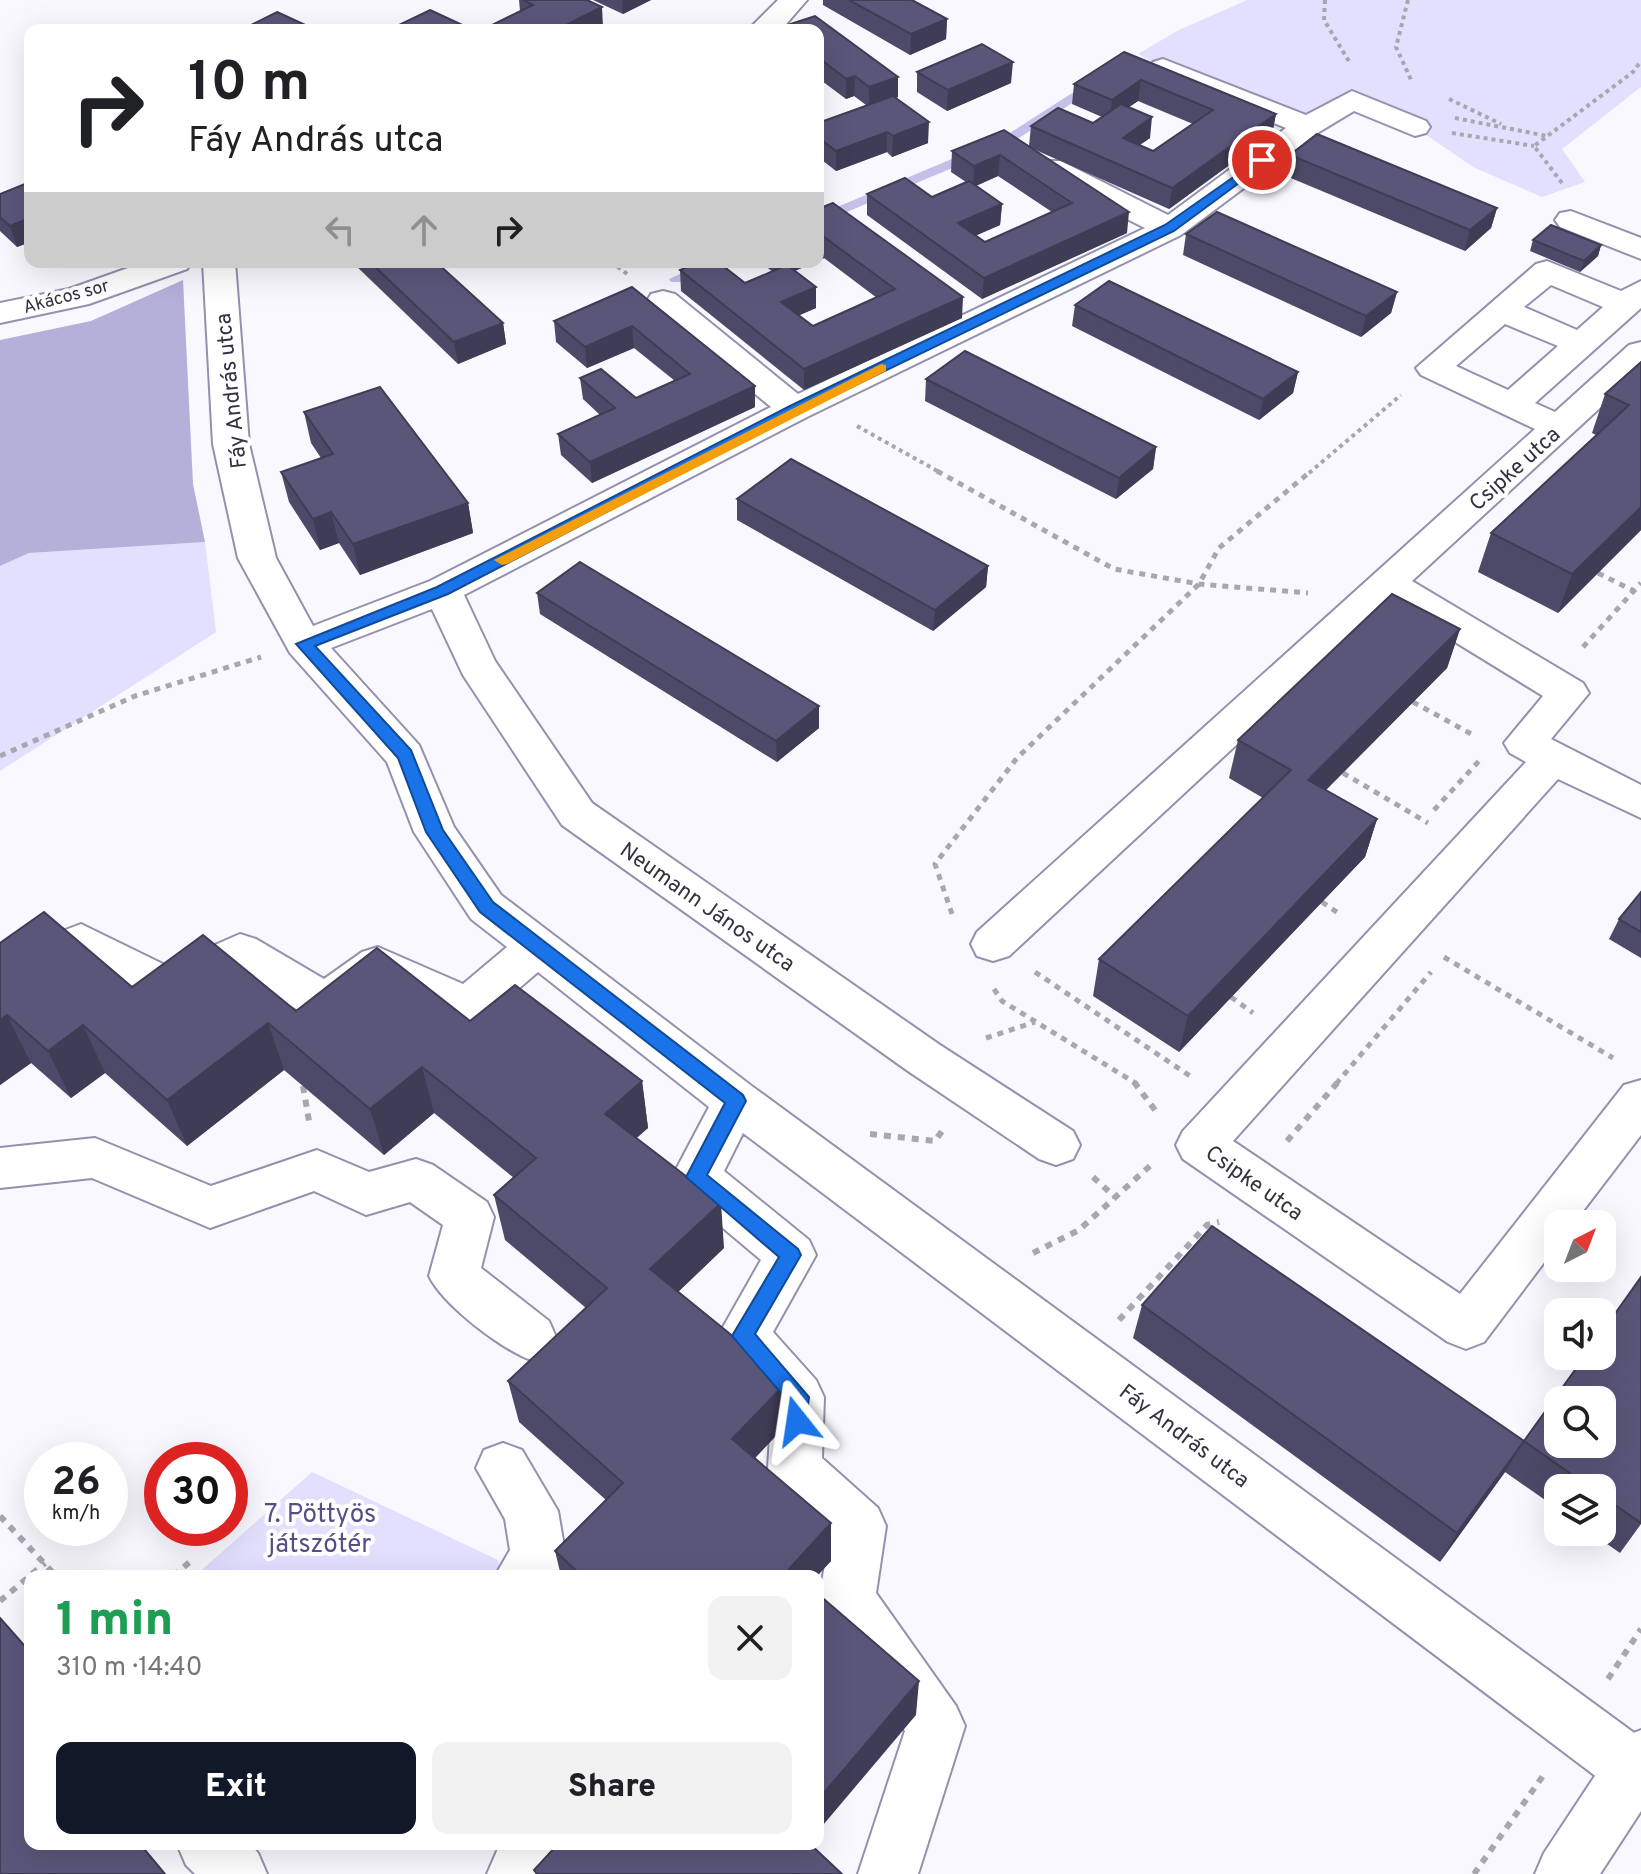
<!DOCTYPE html>
<meta charset="utf-8">
<style>
body{margin:0;font-family:Overpass,sans-serif;background:#f2f2f2;color:#202124;height:100vh;display:flex;flex-direction:column;font-size:30px;white-space:nowrap}
*{box-sizing:border-box;margin:0}
p{font-size:26px;color:#757577}
.icon{flex:none;width:44px;height:44px;fill:none;stroke:currentColor;stroke-width:2;stroke-linecap:round;stroke-linejoin:round}
.map{position:relative;flex:1;overflow:hidden}
.side{position:absolute;left:24px;top:1570px;width:800px;height:280px;display:flex;flex-direction:column;background:#fff;border-radius:16px;box-shadow:0 8px 32px #0002}
.side>*{flex:none}
.top-card{position:absolute;left:24px;top:24px;width:800px;height:244px;border-radius:16px;box-shadow:0 8px 32px #0002;background:#fff;color:#202124;overflow:hidden}
.needle{width:52px;rotate:42deg}
.tools{position:absolute;left:1544px;top:1210px;display:grid;gap:16px}
.tools a{display:grid;place-items:center;width:72px;height:72px;border-radius:16px;background:#fff;box-shadow:0 8px 32px #0002;font-size:40px}
.speed{position:absolute;left:24px;top:1442px;display:flex;gap:16px;font-size:40px;font-weight:700;text-align:center}
.speed>*{display:grid;place-content:center;width:104px;height:104px;border-radius:50%;background:#fff;box-shadow:0 8px 32px #0002;line-height:1}
.speed small{font-size:20px;font-weight:400}
.speed .limit{border:12px solid #d22;background:#fff;color:#111}
.pin{position:absolute;display:grid;place-items:center;width:68px;height:68px;color:#fff;margin:-34px;border:4px solid #fff;border-radius:50%;box-shadow:0 2px 8px #0007}
.me{position:absolute;width:88px;margin:-44px;rotate:345deg;stroke-linejoin:round;filter:drop-shadow(0 0 6px #0008)}
.turn{display:flex;align-items:center;gap:28px;height:168px;padding:0 32px;font-size:36px}
.turn .icon{width:104px;height:104px;stroke-width:2.5}
.turn b{display:block;font-size:56px;line-height:68px}
.lanes{display:flex;align-items:center;height:76px;padding:0 32px;background:#0003;justify-content:center;gap:40px;direction:ltr}
.lanes .off{opacity:.35}
.round{display:grid;place-items:center;flex:none;width:84px;height:84px;border-radius:16px;background:#f2f2f2}
.summary{display:flex;align-items:center;justify-content:space-between;height:136px;padding:0 32px}
h1{font-size:48px;font-weight:800;line-height:60px;color:#1e9e55}
.primary-button{display:flex;gap:16px;margin-top:auto;padding:16px 32px}
.primary-button a{flex:1;height:92px;border-radius:16px;background:#111827;color:#fff;font-size:32px;font-weight:800;line-height:92px;text-align:center}
.primary-button a+a{background:#f2f2f2;color:#202124}
.map>svg:first-child{display:block}
.green{fill:#e2dfff}
.forest{fill:#b4b0d9}
.lines{fill:none;stroke-linecap:round;stroke-linejoin:round}
.stream{fill:#c4c0ea;fill-rule:evenodd}
.minor-casing{stroke:#9391ad;stroke-width:4}
.tertiary-casing{stroke:#9391ad;stroke-width:4}
.path-far2{stroke:#a7a7af;stroke-width:4;stroke-dasharray:4 4;stroke-linecap:butt}
.path-far1{stroke:#a7a7af;stroke-width:5;stroke-dasharray:6 6;stroke-linecap:butt}
.path{stroke:#a7a7af;stroke-width:6;stroke-dasharray:7 7;stroke-linecap:butt}
.minor{fill:#fff;fill-rule:evenodd}
.tertiary{fill:#fff;fill-rule:evenodd}
.wall{fill:#4d4a69;fill-rule:evenodd}
.shaded-wall{fill:#3f3c55}
.building{fill:#5a567a;stroke:#3f3c55;stroke-width:2;fill-rule:evenodd}
.route{fill:#1a73e8;stroke:#114b97;stroke-width:2}
.slow{fill:#f59e0b}
.labels{text-anchor:middle;stroke-width:8;stroke-linejoin:round;paint-order:stroke}
.far-street-label{font-size:18px;fill:#33323e;stroke:#fff}
.street-label{font-size:22px;fill:#33323e;stroke:#fff}
.near-park-label{font-size:26px;fill:#564e85;stroke:#fff}
</style>
<div class="map">
<svg width="1641" height="1874" viewBox="0 0 1641 1874">
<rect width="100%" height="100%" fill="#f8f8fe"/>
<!-- green -->
<g class="green">
<polygon points="1247,0 1641,0 1641,87 1562,149 1585,182 1542,197 1473,167 1415,127 1352,100 1308,126 1163,68 1138,54 1177,31"/>
<polygon points="205,542 216,632 0,771 0,566 29,553"/>
<polygon points="312,1472 498,1560 500,1576 195,1576"/>
</g>
<!-- forest -->
<polygon class="forest" points="183,280 193,484 205,542 29,553 0,566 0,340 91,321"/>
<g class="lines">
<!-- stream -->
<g class="stream">
<polygon points="1091,81 1097,85 1095,88 1010,144 818,224 818,215 1002,138"/>
<polygon points="706,262 724,262 681,282 671,282 669,279"/>
</g>
<defs>
<g id="minor">
<polygon points="778,0 807,0 781,30 748,30"/>
<path d="M 1163,59 L 1306,115 L 1352,91 L 1426,121 L 1430,127 L 1426,133 L 1415,136 L 1354,111 L 1319,132 L 1181,235 L 807,417 L 464,595 L 495,661 L 592,803 L 940,1045 L 1073,1131 L 1080,1145 L 1073,1159 L 1056,1165 L 1039,1159 L 908,1071 L 562,825 L 463,675 L 432,609 L 331,648 L 419,745 L 454,827 L 501,895 L 753,1087 L 1641,1738 L 1641,1796 L 1635,1798 L 1614,1790 L 743,1133 L 724,1171 L 809,1240 L 816,1255 L 773,1332 L 816,1380 L 824,1397 L 822,1458 L 878,1508 L 886,1526 L 876,1593 L 956,1706 L 965,1726 L 918,1874 L 858,1874 L 905,1731 L 827,1618 L 819,1599 L 830,1536 L 776,1486 L 768,1468 L 772,1405 L 725,1352 L 718,1336 L 761,1260 L 679,1191 L 672,1177 L 709,1107 L 538,972 L 483,1019 L 467,1024 L 381,985 C 366,997 347,1017 327,1019 C 308,1022 256,983 238,972 L 166,1004 L 80,961 L 6,993 L 0,991 L 0,955 L 81,924 L 167,966 L 240,934 L 256,939 L 324,979 L 362,952 L 378,947 L 463,984 L 507,947 L 471,919 L 414,832 L 387,762 L 290,653 L 238,558 L 213,444 L 203,262 L 235,262 L 249,444 L 276,558 L 313,626 L 430,581 L 771,407 L 651,308 L 647,301 L 651,294 L 663,291 L 675,294 L 798,394 L 1145,228 L 1039,175 L 1035,168 L 1039,161 L 1061,161 L 1168,215 L 1286,128 L 1153,74 L 1149,68 L 1153,62 Z"/>
<polygon points="1571,211 1641,238 1641,259 1560,227 1555,220 1560,213"/>
<path d="M 1547,261 L 1621,291 L 1641,281 L 1641,308 L 1535,403 L 1555,412 L 1629,345 L 1641,342 L 1641,370 L 1412,581 L 1583,683 L 1589,693 L 1551,739 L 1641,785 L 1641,818 L 1558,779 L 1233,1141 L 1460,1294 L 1624,1085 L 1641,1080 L 1641,1135 L 1573,1224 L 1558,1224 L 1558,1244 L 1484,1342 L 1466,1349 L 1448,1342 L 1183,1159 L 1176,1145 L 1183,1131 L 1526,762 L 1510,753 L 1504,743 L 1543,696 L 1390,602 L 1009,956 L 993,961 L 977,956 L 971,944 L 977,932 L 1535,429 L 1421,375 L 1416,368 L 1536,264 ZM 1551,285 L 1603,307 L 1577,330 L 1524,307 ZM 1505,324 L 1558,346 L 1508,390 L 1456,366 Z"/>
<polygon points="145,262 192,262 187,269 89,304 0,323 0,303 69,289"/>
<path d="M 95,1138 L 211,1186 L 317,1150 L 369,1172 L 416,1159 L 433,1165 L 487,1202 L 494,1217 L 481,1268 L 549,1321 L 556,1337 L 549,1353 L 531,1360 C 501,1349 443,1305 429,1276 L 443,1225 L 410,1202 L 366,1215 L 314,1191 L 210,1228 L 92,1178 L 0,1188 L 0,1148 Z"/>
<polygon points="503,1443 522,1450 558,1511 566,1558 559,1576 495,1576 510,1550 505,1519 476,1468 484,1450"/>
<polygon points="177,1844 250,1844 258,1853 267,1874 195,1874 186,1865"/>
<polygon points="500,1844 561,1844 548,1874 487,1874"/>
</g>
<polygon id="tertiary" points="1641,1730 1641,1811 1600,1874 1535,1874 1544,1853 1620,1738"/>
</defs>
<!-- minor casing -->
<use href="#minor" class="minor-casing"/>
<!-- tertiary casing -->
<use href="#tertiary" class="tertiary-casing"/>
<!-- path-far2 -->
<g class="path-far2">
<polyline points="1325,0 1324,20 1350,63"/>
<polyline points="1408,0 1396,47 1412,82"/>
<polyline points="1449,99 1501,124"/>
<polyline points="1455,118 1547,136"/>
<polyline points="1452,133 1534,146"/>
<polyline points="1562,183 1534,146 1633,72 1641,61"/>
<polyline points="611,262 630,276"/>
<polyline points="857,426 941,473"/>
<polyline points="1309,473 1401,395"/>
</g>
<!-- path-far1 -->
<g class="path-far1">
<polyline points="937,471 1114,569 1199,584 1308,593"/>
<polyline points="1598,573 1634,591"/>
<polyline points="1583,647 1641,583"/>
<polyline points="1413,702 1475,736"/>
<polyline points="0,756 135,696 261,657"/>
<polyline points="1343,773 1428,823"/>
<polyline points="1434,810 1479,761"/>
<polyline points="1322,902 1341,915"/>
<polyline points="952,914 935,864 1017,758 1199,584 1219,548 1311,471"/>
<polyline points="1444,957 1613,1058"/>
<polyline points="1035,972 1193,1078"/>
<polyline points="994,989 1002,1001 1137,1084"/>
<polyline points="1231,997 1253,1013"/>
<polyline points="986,1038 1035,1022"/>
<polyline points="1336,1084 1431,972"/>
</g>
<!-- path -->
<g class="path">
<polyline points="1134,1082 1158,1114"/>
<polyline points="303,1086 309,1121"/>
<polyline points="870,1134 935,1141 942,1131"/>
<polyline points="1287,1141 1338,1082"/>
<polyline points="1093,1177 1115,1197"/>
<polyline points="1033,1253 1079,1230 1152,1164"/>
<polyline points="1119,1320 1207,1225 1219,1222"/>
<polyline points="0,1516 56,1576"/>
<polyline points="173,1576 191,1561"/>
<polyline points="0,1601 45,1563"/>
<polyline points="1608,1679 1641,1629"/>
<polyline points="1474,1874 1545,1773"/>
</g>
<!-- minor -->
<use href="#minor" class="minor"/>
<!-- tertiary -->
<use href="#tertiary" class="tertiary"/>
</g>
<!-- wall -->
<g class="wall">
<polygon points="519,0 587,0 603,27 598,30 492,30 492,25 520,11"/>
<polygon points="593,0 651,0 623,14"/>
<polygon points="823,0 912,0 947,19 946,39 910,55 823,5"/>
<polygon points="818,30 898,97 896,98 928,143 892,157 887,152 836,171 818,157 818,123 866,105 854,96 846,99 818,78"/>
<path d="M 1124,52 L 1276,114 L 1272,134 L 1169,209 L 1031,148 L 1127,233 L 982,299 L 867,215 L 867,194 L 932,197 L 966,182 L 951,172 L 952,151 L 1029,146 L 1031,126 L 1093,123 L 1102,117 L 1072,104 L 1074,84 ZM 1138,101 L 1193,124 L 1153,151 L 1139,145 L 1150,138 L 1129,107 ZM 998,176 L 1052,212 L 985,242 L 976,235 L 1000,225 L 1002,204 L 976,186 Z"/>
<polygon points="917,72 1011,83 947,111 917,92"/>
<polygon points="1290,155 1497,208 1491,228 1465,251 1286,176"/>
<polygon points="30,182 30,242 17,247 0,231 0,194"/>
<polygon points="818,209 962,318 804,390 681,291 680,270 745,283 773,272 760,262 815,262 795,271 816,308 799,315 813,326 877,298 824,258 818,261"/>
<polygon points="1186,234 1397,292 1391,313 1361,337 1183,255"/>
<polygon points="1533,240 1601,245 1598,256 1580,272 1530,251"/>
<polygon points="352,262 436,262 503,323 506,344 458,364"/>
<polygon points="632,287 755,407 592,483 561,455 558,434 600,415 583,399 580,378 636,398 675,381 634,348 587,368 556,342 554,321"/>
<polygon points="1075,305 1298,372 1293,393 1259,420 1072,326"/>
<polygon points="1641,362 1641,530 1558,613 1478,572 1491,533 1596,435 1592,433 1605,394"/>
<polygon points="926,379 1156,447 1153,469 1116,499 925,401"/>
<polygon points="304,412 468,503 473,533 360,575 339,543 320,550 289,502 281,472 321,458 311,443"/>
<polygon points="737,499 988,566 986,587 933,631 737,520"/>
<polygon points="537,593 819,728 777,762 540,614"/>
<polygon points="1460,629 1447,668 1326,790 1377,819 1365,857 1179,1052 1093,996 1099,959 1263,798 1229,778 1238,740"/>
<polygon points="1641,892 1641,958 1609,939 1619,919"/>
<polygon points="0,943 132,987 296,1011 470,1021 642,1081 648,1128 636,1138 724,1248 678,1292 789,1422 755,1458 831,1561 817,1576 561,1576 555,1551 606,1500 519,1422 508,1381 586,1308 505,1240 494,1195 514,1178 434,1113 384,1155 284,1070 187,1146 105,1073 71,1098 31,1063 0,1085"/>
<polygon points="1641,1277 1641,1524 1620,1553 1590,1532 1602,1532 1602,1488 1558,1488 1558,1509 1505,1472 1440,1562 1133,1338 1142,1305 1524,1441"/>
</g>
<!-- shaded-wall -->
<g class="shaded-wall">
<polygon points="622,0 651,0 623,14"/>
<polygon points="602,7 603,27 598,30 556,30"/>
<polygon points="947,19 946,39 910,55 911,34"/>
<polygon points="1013,62 1011,83 947,111 948,90"/>
<polygon points="855,76 854,96 846,99 846,79"/>
<polygon points="898,77 898,97 869,108 869,87"/>
<polygon points="1141,80 1138,101 1110,120 1112,100"/>
<polygon points="1276,114 1272,134 1169,209 1172,188"/>
<polygon points="1152,117 1150,138 1120,159 1123,138"/>
<polygon points="929,122 928,143 892,157 893,136"/>
<polygon points="887,132 887,152 836,171 836,151"/>
<polygon points="1000,155 998,176 973,187 974,166"/>
<polygon points="1002,204 1000,225 957,244 958,223"/>
<polygon points="1497,208 1491,228 1465,251 1470,230"/>
<polygon points="1129,212 1127,233 982,299 984,278"/>
<polygon points="30,218 30,242 17,247 10,226"/>
<polygon points="824,237 824,258 818,261 818,240"/>
<polygon points="1601,245 1598,256 1580,272 1584,261"/>
<polygon points="780,262 815,262 780,277"/>
<polygon points="816,287 816,308 782,323 781,302"/>
<polygon points="1397,292 1391,313 1361,337 1366,316"/>
<polygon points="963,297 962,318 804,390 804,369"/>
<polygon points="503,323 506,344 458,364 454,342"/>
<polygon points="632,326 634,348 587,368 585,347"/>
<polygon points="1298,372 1293,393 1259,420 1263,399"/>
<polygon points="755,386 755,407 592,483 590,462"/>
<polygon points="1156,447 1153,469 1116,499 1119,478"/>
<polygon points="468,503 473,533 360,575 353,544"/>
<polygon points="1641,507 1641,530 1558,613 1572,574"/>
<polygon points="331,512 339,543 320,550 313,519"/>
<polygon points="988,566 986,587 933,631 935,610"/>
<polygon points="1460,629 1447,668 1298,818 1308,780"/>
<polygon points="819,706 819,728 777,762 776,741"/>
<polygon points="1377,819 1365,857 1179,1052 1188,1016"/>
<polygon points="7,1015 31,1063 0,1085 0,1020"/>
<polygon points="268,1023 284,1070 187,1146 167,1100"/>
<polygon points="83,1025 105,1073 71,1098 48,1051"/>
<polygon points="422,1067 434,1113 384,1155 370,1109"/>
<polygon points="642,1081 648,1128 612,1160 605,1114"/>
<polygon points="721,1203 724,1248 656,1313 650,1269"/>
<polygon points="788,1381 789,1422 735,1479 732,1439"/>
<polygon points="1524,1441 1505,1472 1440,1562 1457,1533"/>
<polygon points="831,1523 831,1561 817,1576 789,1576 789,1569"/>
<polygon points="919,1681 916,1715 818,1831 818,1800"/>
</g>
<!-- building -->
<g class="building">
<polygon points="523,0 587,0 602,7 556,30 502,30 492,25 533,5"/>
<polygon points="849,0 912,0 947,19 911,34"/>
<polygon points="430,10 473,30 410,30 399,25"/>
<polygon points="277,12 316,30 241,30"/>
<polygon points="815,16 898,77 869,87 855,76 846,79 818,57 818,30 772,30"/>
<polygon points="982,44 1013,62 948,90 917,72"/>
<polygon points="1124,52 1276,114 1172,188 1031,126 1058,108 1093,123 1121,104 1152,117 1123,138 1153,151 1213,110 1141,80 1112,100 1074,84"/>
<polygon points="893,96 929,122 893,136 887,132 836,151 818,137 818,123"/>
<polygon points="1004,130 1129,212 984,278 867,194 905,178 932,197 969,181 1002,204 958,223 985,242 1072,203 1000,155 974,166 952,151"/>
<polygon points="1317,134 1497,208 1470,230 1290,155"/>
<polygon points="30,182 30,218 10,226 0,217 0,194"/>
<polygon points="833,203 963,297 804,369 680,270 700,262 718,262 745,283 787,265 816,287 781,302 813,326 895,289 824,237 818,240 818,209"/>
<polygon points="1217,212 1397,292 1366,316 1186,234"/>
<polygon points="1551,225 1601,245 1584,261 1533,240"/>
<polygon points="370,262 436,262 503,323 454,342"/>
<polygon points="1109,281 1298,372 1263,399 1075,305"/>
<polygon points="632,287 755,386 590,462 558,434 615,408 580,378 601,369 636,398 690,374 632,326 585,347 554,321"/>
<polygon points="965,351 1156,447 1119,478 926,379"/>
<polygon points="1641,362 1641,507 1572,574 1491,533 1629,405 1605,394"/>
<polygon points="380,387 468,503 353,544 331,512 313,519 281,472 333,454 304,412"/>
<polygon points="791,459 988,566 935,610 737,499"/>
<polygon points="580,562 819,706 776,741 537,593"/>
<polygon points="1392,594 1460,629 1308,780 1377,819 1188,1016 1099,959 1291,770 1238,740"/>
<polygon points="1641,892 1641,932 1619,919"/>
<polygon points="44,912 132,987 203,935 296,1011 377,948 470,1021 515,985 642,1081 605,1114 721,1203 650,1269 788,1381 732,1439 831,1523 789,1569 797,1576 582,1576 555,1551 623,1483 508,1381 607,1288 494,1195 536,1158 422,1067 370,1109 268,1023 167,1100 83,1025 48,1051 7,1015 0,1020 0,943"/>
<polygon points="1212,1226 1524,1441 1457,1533 1142,1305"/>
<path d="M 1641,1277 L 1641,1523 L 1602,1496 L 1602,1488 L 1591,1488 L 1524,1441 L 1585,1356 L 1602,1356 L 1602,1332 ZM 1558,1400 L 1602,1400 L 1602,1444 L 1558,1444 Z"/>
<polygon points="818,1594 919,1681 818,1800"/>
<polygon points="0,1618 30,1652 30,1844 140,1844 165,1874 0,1874"/>
<polygon points="558,1844 810,1844 842,1874 537,1874 534,1870"/>
</g>
<!-- route -->
<polygon class="route" points="1262,157 1266,158 1266,163 1174,231 800,412 448,594 315,646 411,750 443,830 493,902 743,1095 746,1101 707,1175 798,1249 801,1255 755,1334 809,1397 805,1428 797,1431 790,1428 787,1400 732,1336 779,1257 686,1177 725,1103 480,912 426,832 398,758 296,644 437,587 790,406 1165,225"/>
<!-- slow -->
<polygon class="slow" points="881,364 886,365 886,371 507,564 502,565 494,560"/>
<g class="labels">
<!-- far-street labels -->
<g class="far-street-label">
<text transform="translate(66 296) rotate(-15)" y="6">Akácos sor</text>
</g>
<!-- street labels -->
<g class="street-label">
<text transform="translate(230 391) rotate(-96)" y="8">Fáy András utca</text>
<text transform="translate(1514 468) rotate(-42)" y="8">Csipke utca</text>
<text transform="translate(708 906) rotate(35)" y="8">Neumann János utca</text>
<text transform="translate(1255 1182) rotate(35)" y="8">Csipke utca</text>
<text transform="translate(1185 1435) rotate(37)" y="8">Fáy András utca</text>
</g>
<!-- near-park labels -->
<g class="near-park-label">
<text x="320" y="1522">7. Pöttyös<tspan x="320" dy="30">játszótér</tspan></text>
</g>
</g>
</svg>
<div class="tools">
<a><svg class="needle" viewBox="-14 -14 28 28"><path d="M0-13l5 13h-10z" fill="#e53935"/><path d="M0 13l5-13h-10z" fill="#757577"/></svg></a>
<a><svg class="icon" aria-label="sound" viewBox="0 0 24 24"><path d="M4 9h4l5-4v14l-5-4H4zM17 9q2 3 0 6"/></svg></a>
<a><svg class="icon" aria-label="search" viewBox="0 0 24 24"><circle cx="10" cy="10" r="6"/><path d="M15 15l6 6"/></svg></a>
<a><svg class="icon" aria-label="layers" viewBox="0 0 24 24"><path d="M12 4l9 5-9 5-9-5zM3 14l9 5 9-5"/></svg></a>
</div>
<div class="speed"><div>26<small>km/h</small></div><div class="limit">30</div></div>
<div class="pin" style="left:1262px;top:160px;background:#d93025"><svg class="icon" aria-label="arrive" viewBox="0 0 24 24"><path d="M6 21V4h12l-3 4 3 4H6"/></svg></div>
<svg class="me" style="left:797px;top:1421px" viewBox="-20 -20 40 40"><path d="M0-17L14 15 0 8-14 15z" fill="#1a73e8" stroke="#fff" stroke-width="4"/></svg>
<div class="top-card">
<div class="turn"><svg class="icon" aria-label="right" viewBox="0 0 24 24"><path d="M7 20v-9h11M14 6l5 5-5 5"/></svg><div><b>10 m</b>Fáy András utca</div></div>
<div class="lanes"><svg class="icon off" aria-label="left" viewBox="0 0 24 24"><path d="M17 20v-9H6M10 6l-5 5 5 5"/></svg><svg class="icon off" aria-label="ahead" viewBox="0 0 24 24"><path d="M12 20V5M6 11l6-6 6 6"/></svg><svg class="icon" aria-label="right" viewBox="0 0 24 24"><path d="M7 20v-9h11M14 6l5 5-5 5"/></svg></div>
</div>
<section class="side">
<div class="summary"><div><h1>1 min</h1><p>310 m · 14:40</p></div><a class="round"><svg class="icon" aria-label="close" viewBox="0 0 24 24"><path d="M6 6l12 12M18 6L6 18"/></svg></a></div>
<div class="primary-button"><a>Exit</a><a>Share</a></div>
</section>
</div>
